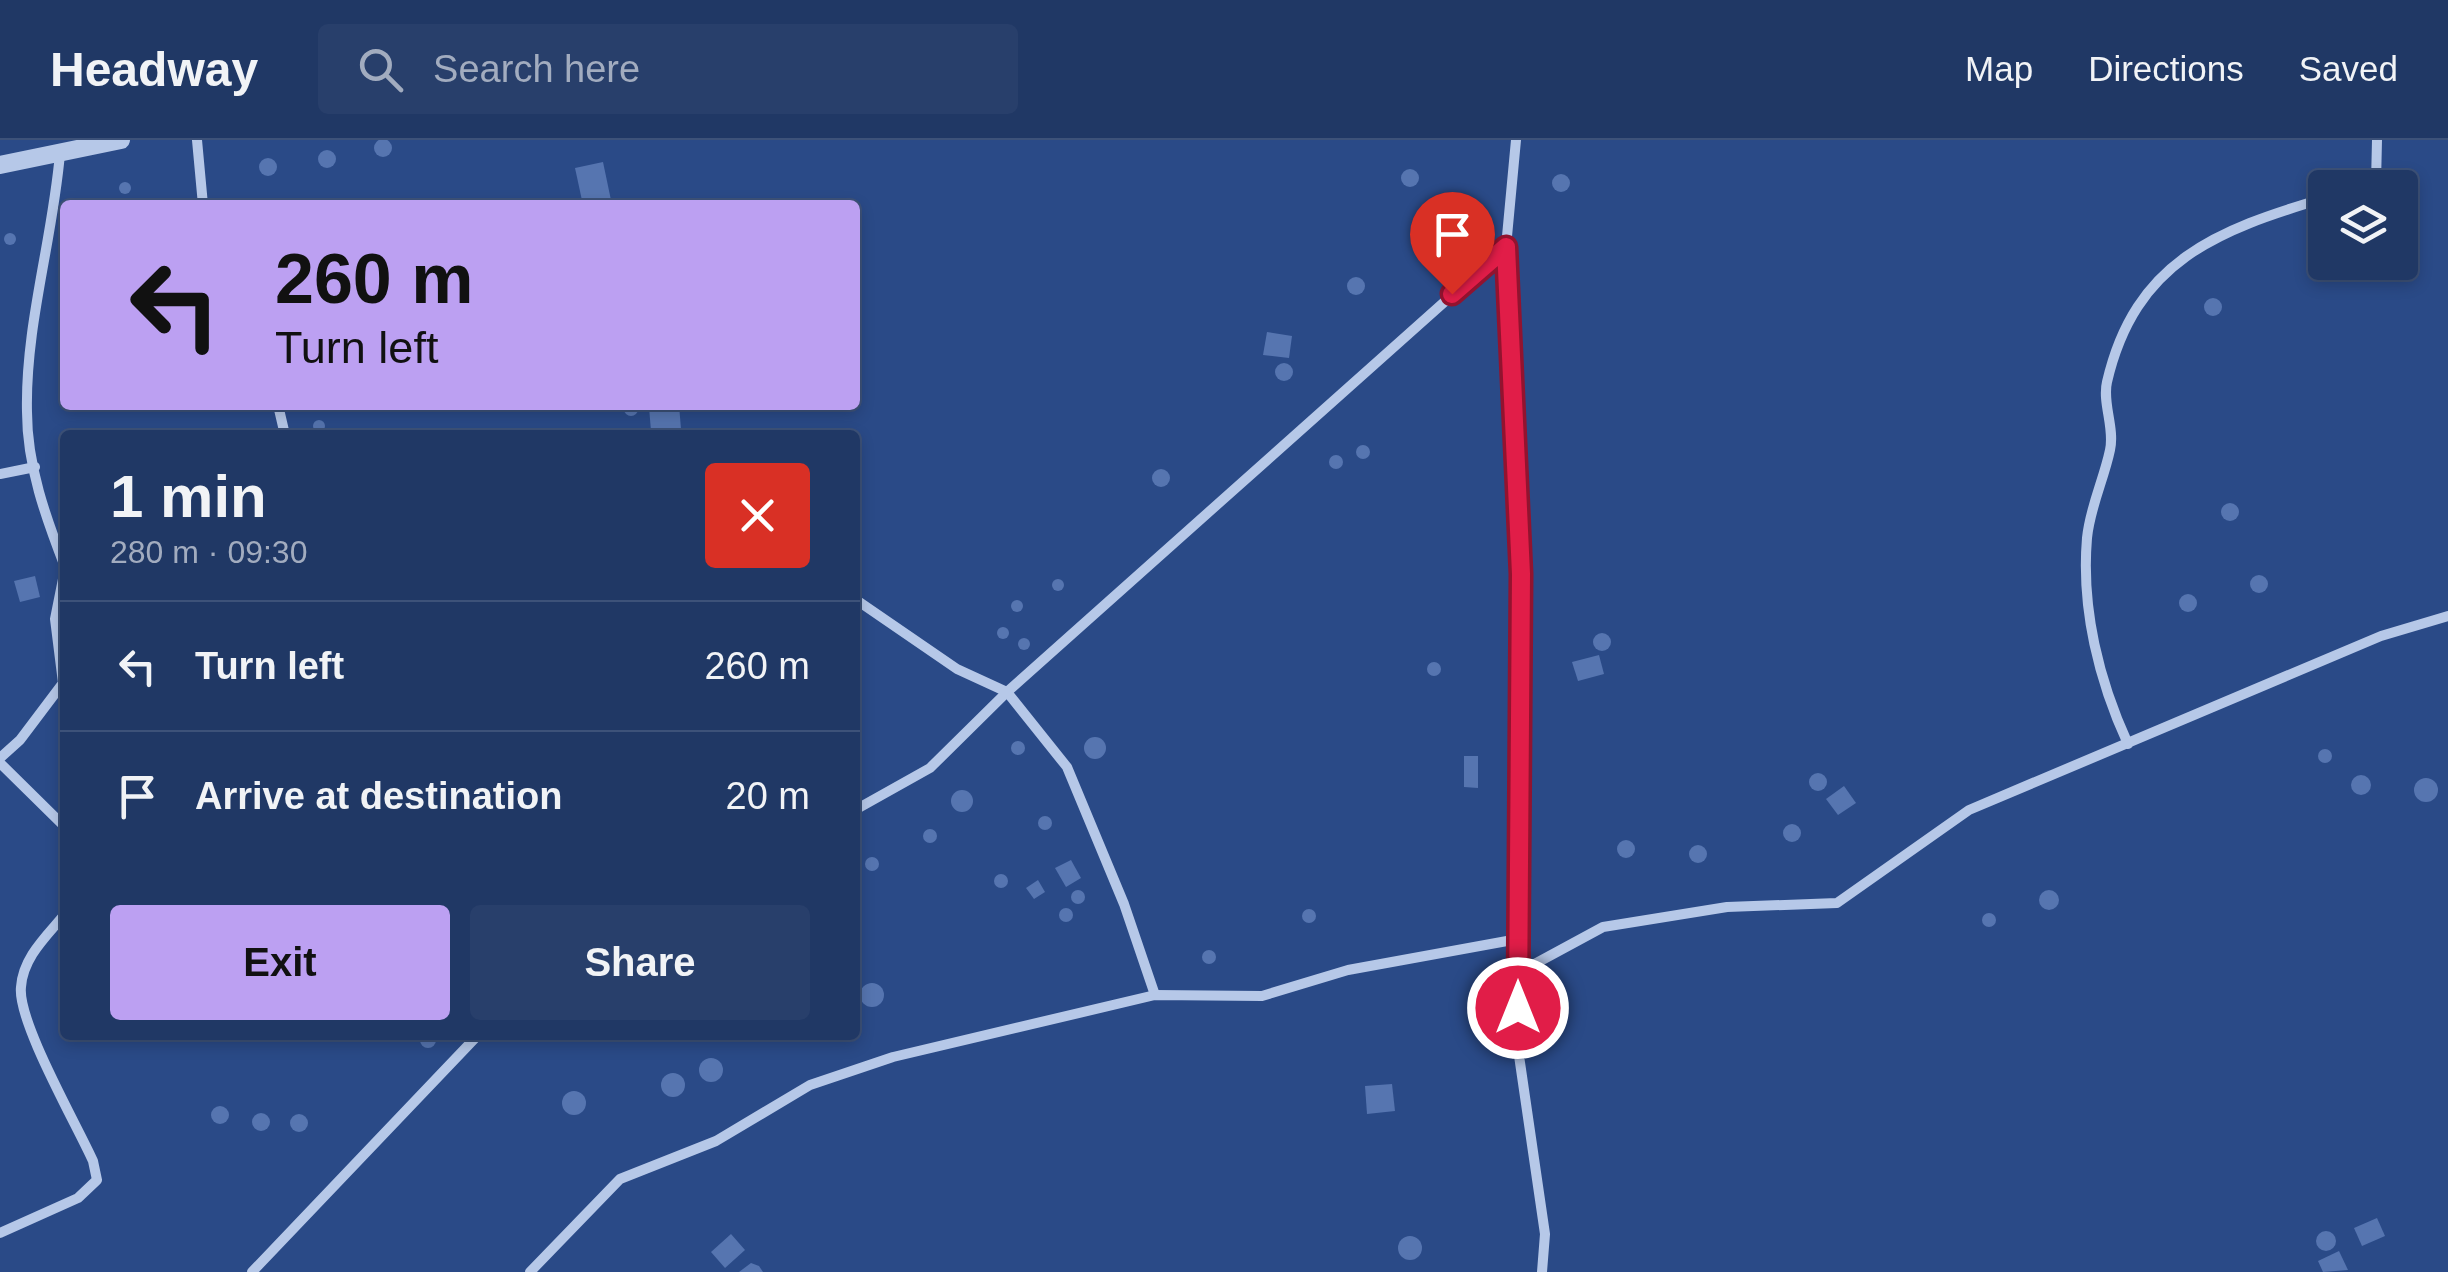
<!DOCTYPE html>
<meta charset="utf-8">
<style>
body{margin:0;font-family:Arial,sans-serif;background:#283f6b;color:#f1f3f6;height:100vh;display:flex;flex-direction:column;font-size:38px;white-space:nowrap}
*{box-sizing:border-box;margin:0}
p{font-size:32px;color:#a2acbf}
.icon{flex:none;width:55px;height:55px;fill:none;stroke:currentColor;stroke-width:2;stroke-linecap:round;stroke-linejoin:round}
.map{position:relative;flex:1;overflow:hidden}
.sheet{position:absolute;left:60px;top:290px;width:800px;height:610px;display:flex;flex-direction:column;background:#203865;border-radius:10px;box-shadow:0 5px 15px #0003,0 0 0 2px #3d5279}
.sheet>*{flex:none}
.banner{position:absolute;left:60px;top:60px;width:800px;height:210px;border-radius:10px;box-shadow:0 5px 15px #0003,0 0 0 2px #3d5279;background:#bca0f2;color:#111;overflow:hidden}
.fabs{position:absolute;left:2308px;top:30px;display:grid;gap:20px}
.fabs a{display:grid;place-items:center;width:110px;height:110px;border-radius:10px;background:#203865;box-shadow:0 5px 15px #0003,0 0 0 2px #3d5279;font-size:50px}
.pin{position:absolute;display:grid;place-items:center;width:85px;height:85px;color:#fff;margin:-102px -42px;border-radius:50% 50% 50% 0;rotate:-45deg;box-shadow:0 0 10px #0007}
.pin .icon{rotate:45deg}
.me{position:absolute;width:110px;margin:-55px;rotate:0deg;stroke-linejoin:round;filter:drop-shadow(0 0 8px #0008)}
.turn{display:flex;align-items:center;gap:35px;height:210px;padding:0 50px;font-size:45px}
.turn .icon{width:130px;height:130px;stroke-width:2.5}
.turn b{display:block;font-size:70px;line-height:85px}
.round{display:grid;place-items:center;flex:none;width:105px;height:105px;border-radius:10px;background:#283f6b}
.head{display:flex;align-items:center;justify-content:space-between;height:170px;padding:0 50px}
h1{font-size:60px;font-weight:600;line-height:75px}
.cta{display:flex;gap:20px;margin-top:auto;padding:20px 50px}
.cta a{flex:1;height:115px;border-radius:10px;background:#bca0f2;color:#111;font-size:40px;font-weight:600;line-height:115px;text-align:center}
.cta a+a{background:#283f6b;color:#f1f3f6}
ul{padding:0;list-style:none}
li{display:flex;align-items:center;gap:30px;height:130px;padding:0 50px;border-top:2px solid #3d5279}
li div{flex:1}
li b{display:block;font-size:38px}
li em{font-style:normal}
header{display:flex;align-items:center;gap:60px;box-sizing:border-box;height:140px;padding:0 50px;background:#203865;border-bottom:2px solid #3d5279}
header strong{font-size:48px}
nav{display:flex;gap:55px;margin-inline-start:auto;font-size:35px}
.search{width:700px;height:90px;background:#283f6b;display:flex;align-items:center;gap:25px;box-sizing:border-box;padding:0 35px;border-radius:10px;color:#a2acbf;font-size:38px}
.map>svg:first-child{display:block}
.building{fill:#5675b0}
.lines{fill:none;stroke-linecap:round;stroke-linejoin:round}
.minor{stroke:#b6c8e8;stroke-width:10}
.tertiary{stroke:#b6c8e8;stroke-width:18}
.route-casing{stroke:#92132f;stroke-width:25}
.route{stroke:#e11d48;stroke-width:18}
</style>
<header>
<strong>Headway</strong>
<div class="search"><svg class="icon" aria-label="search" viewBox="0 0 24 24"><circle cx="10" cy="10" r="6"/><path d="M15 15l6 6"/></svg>Search here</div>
<nav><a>Map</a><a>Directions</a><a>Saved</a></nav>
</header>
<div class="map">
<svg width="2448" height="1132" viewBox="0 0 2448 1132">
<rect width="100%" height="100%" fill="#2a4a87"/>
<!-- building -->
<g class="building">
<circle cx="383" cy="8" r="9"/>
<circle cx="327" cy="19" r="9"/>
<circle cx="268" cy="27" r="9"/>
<polygon points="603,22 612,65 583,65 575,28"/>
<circle cx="1410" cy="38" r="9"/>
<circle cx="1561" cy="43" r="9"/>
<circle cx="125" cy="48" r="6"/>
<circle cx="10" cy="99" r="6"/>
<circle cx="1356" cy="146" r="9"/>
<circle cx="2213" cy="167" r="9"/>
<polygon points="1267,192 1292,196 1289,218 1263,215"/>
<circle cx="1284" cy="232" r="9"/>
<circle cx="631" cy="269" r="7"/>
<polygon points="679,265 681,289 651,291 649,267"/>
<circle cx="319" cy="286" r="6"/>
<circle cx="1363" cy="312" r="7"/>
<circle cx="1336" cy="322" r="7"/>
<circle cx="1161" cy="338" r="9"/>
<circle cx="2230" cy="372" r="9"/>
<circle cx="2259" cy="444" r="9"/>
<polygon points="35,436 40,457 20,462 14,441"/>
<circle cx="1058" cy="445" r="6"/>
<circle cx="2188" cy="463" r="9"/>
<circle cx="1017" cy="466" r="6"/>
<circle cx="1003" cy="493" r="6"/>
<circle cx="1602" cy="502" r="9"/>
<circle cx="1024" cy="504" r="6"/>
<polygon points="1599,515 1604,534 1578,541 1572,522"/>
<circle cx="1434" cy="529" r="7"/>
<circle cx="1095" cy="608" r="11"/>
<circle cx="1018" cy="608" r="7"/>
<circle cx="2325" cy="616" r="7"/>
<polygon points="1464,616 1478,616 1478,648 1464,647"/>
<circle cx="1818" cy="642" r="9"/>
<circle cx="2361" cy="645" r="10"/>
<circle cx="2426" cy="650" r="12"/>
<polygon points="1844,646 1856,663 1838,675 1826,659"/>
<circle cx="962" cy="661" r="11"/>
<circle cx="1045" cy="683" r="7"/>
<circle cx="1792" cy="693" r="9"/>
<circle cx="930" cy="696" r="7"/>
<circle cx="1626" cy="709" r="9"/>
<circle cx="1698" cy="714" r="9"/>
<circle cx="872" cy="724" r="7"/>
<polygon points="1071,720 1081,738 1066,747 1055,728"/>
<circle cx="1001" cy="741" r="7"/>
<polygon points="1038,740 1045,752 1034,759 1026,748"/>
<circle cx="1078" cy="757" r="7"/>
<circle cx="2049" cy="760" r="10"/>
<circle cx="1066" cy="775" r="7"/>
<circle cx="1309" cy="776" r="7"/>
<circle cx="1989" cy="780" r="7"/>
<circle cx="1209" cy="817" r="7"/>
<circle cx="872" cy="855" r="12"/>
<circle cx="428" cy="900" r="8"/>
<circle cx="711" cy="930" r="12"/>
<circle cx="673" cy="945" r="12"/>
<polygon points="1392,944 1395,971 1367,974 1365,946"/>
<circle cx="574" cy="963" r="12"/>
<circle cx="220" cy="975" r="9"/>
<circle cx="261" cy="982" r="9"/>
<circle cx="299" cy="983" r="9"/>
<polygon points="2377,1078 2385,1096 2362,1106 2354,1088"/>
<circle cx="2326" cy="1101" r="10"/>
<polygon points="731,1094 745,1110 725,1128 711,1112"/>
<circle cx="1410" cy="1108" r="12"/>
<polygon points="2339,1111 2348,1130 2323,1132 2318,1121"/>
<polygon points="751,1123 759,1126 763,1132 739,1132"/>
</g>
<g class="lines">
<!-- minor -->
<g class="minor">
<polyline points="197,0 203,65"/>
<polyline points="1516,0 1506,107 1521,434 1517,902 1545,1094 1542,1132"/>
<path d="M 60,13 C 53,99 25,185 27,272 C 27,326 46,378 65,427"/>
<polyline points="2360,48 2376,43 2377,0"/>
<polyline points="278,265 285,295"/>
<polyline points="0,334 35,327"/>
<polyline points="855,459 957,529 1007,552 1067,627 1124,764 1155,855"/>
<path d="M 2128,604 C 2099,541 2081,469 2087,398 C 2090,367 2104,339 2110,310 C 2115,288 2102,263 2107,242 C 2135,121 2217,90 2325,58"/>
<polyline points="0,618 20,600 63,543 55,479 65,429"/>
<polyline points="0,623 65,687"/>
<polyline points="855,670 930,628 1007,552 1506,107"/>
<polyline points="1518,833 1603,787 1727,767 1837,763 1969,670 2381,496 2448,476"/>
<path d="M 0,1093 L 78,1058 L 97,1040 L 93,1021 C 77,985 17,881 21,847 C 23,817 47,796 65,774"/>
<polyline points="252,1132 478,895"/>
<polyline points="530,1132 620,1039 716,1001 810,945 893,917 1155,855 1262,856 1348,830 1518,799"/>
</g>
<!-- tertiary -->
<polyline class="tertiary" points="0,25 121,0"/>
</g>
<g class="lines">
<defs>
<polyline id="route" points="1452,154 1506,107 1521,434 1518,868"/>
</defs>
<!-- route casing -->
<use href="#route" class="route-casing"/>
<!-- route -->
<use href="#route" class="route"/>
</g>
</svg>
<div class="fabs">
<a><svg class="icon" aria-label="layers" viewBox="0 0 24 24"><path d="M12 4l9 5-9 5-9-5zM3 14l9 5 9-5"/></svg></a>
</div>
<div class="pin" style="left:1452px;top:154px;background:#d93025"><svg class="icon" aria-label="arrive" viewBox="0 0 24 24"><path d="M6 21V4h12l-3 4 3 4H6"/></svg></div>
<svg class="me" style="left:1518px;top:868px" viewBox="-20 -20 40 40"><circle r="17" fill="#e11d48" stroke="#fff" stroke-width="3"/><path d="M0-11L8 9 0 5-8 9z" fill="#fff"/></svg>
<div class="banner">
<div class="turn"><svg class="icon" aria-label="left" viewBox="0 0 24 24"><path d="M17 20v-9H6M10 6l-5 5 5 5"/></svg><div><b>260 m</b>Turn left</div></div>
</div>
<section class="sheet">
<div class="head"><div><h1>1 min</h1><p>280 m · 09:30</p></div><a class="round" style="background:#d93025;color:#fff"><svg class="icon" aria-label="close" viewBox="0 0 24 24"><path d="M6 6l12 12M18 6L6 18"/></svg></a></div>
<ul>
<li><svg class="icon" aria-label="left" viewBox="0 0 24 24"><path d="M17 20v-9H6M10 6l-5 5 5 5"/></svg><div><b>Turn left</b></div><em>260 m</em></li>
<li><svg class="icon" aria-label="arrive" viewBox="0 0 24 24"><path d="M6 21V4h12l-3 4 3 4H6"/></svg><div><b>Arrive at destination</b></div><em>20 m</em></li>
</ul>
<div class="cta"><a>Exit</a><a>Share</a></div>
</section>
</div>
